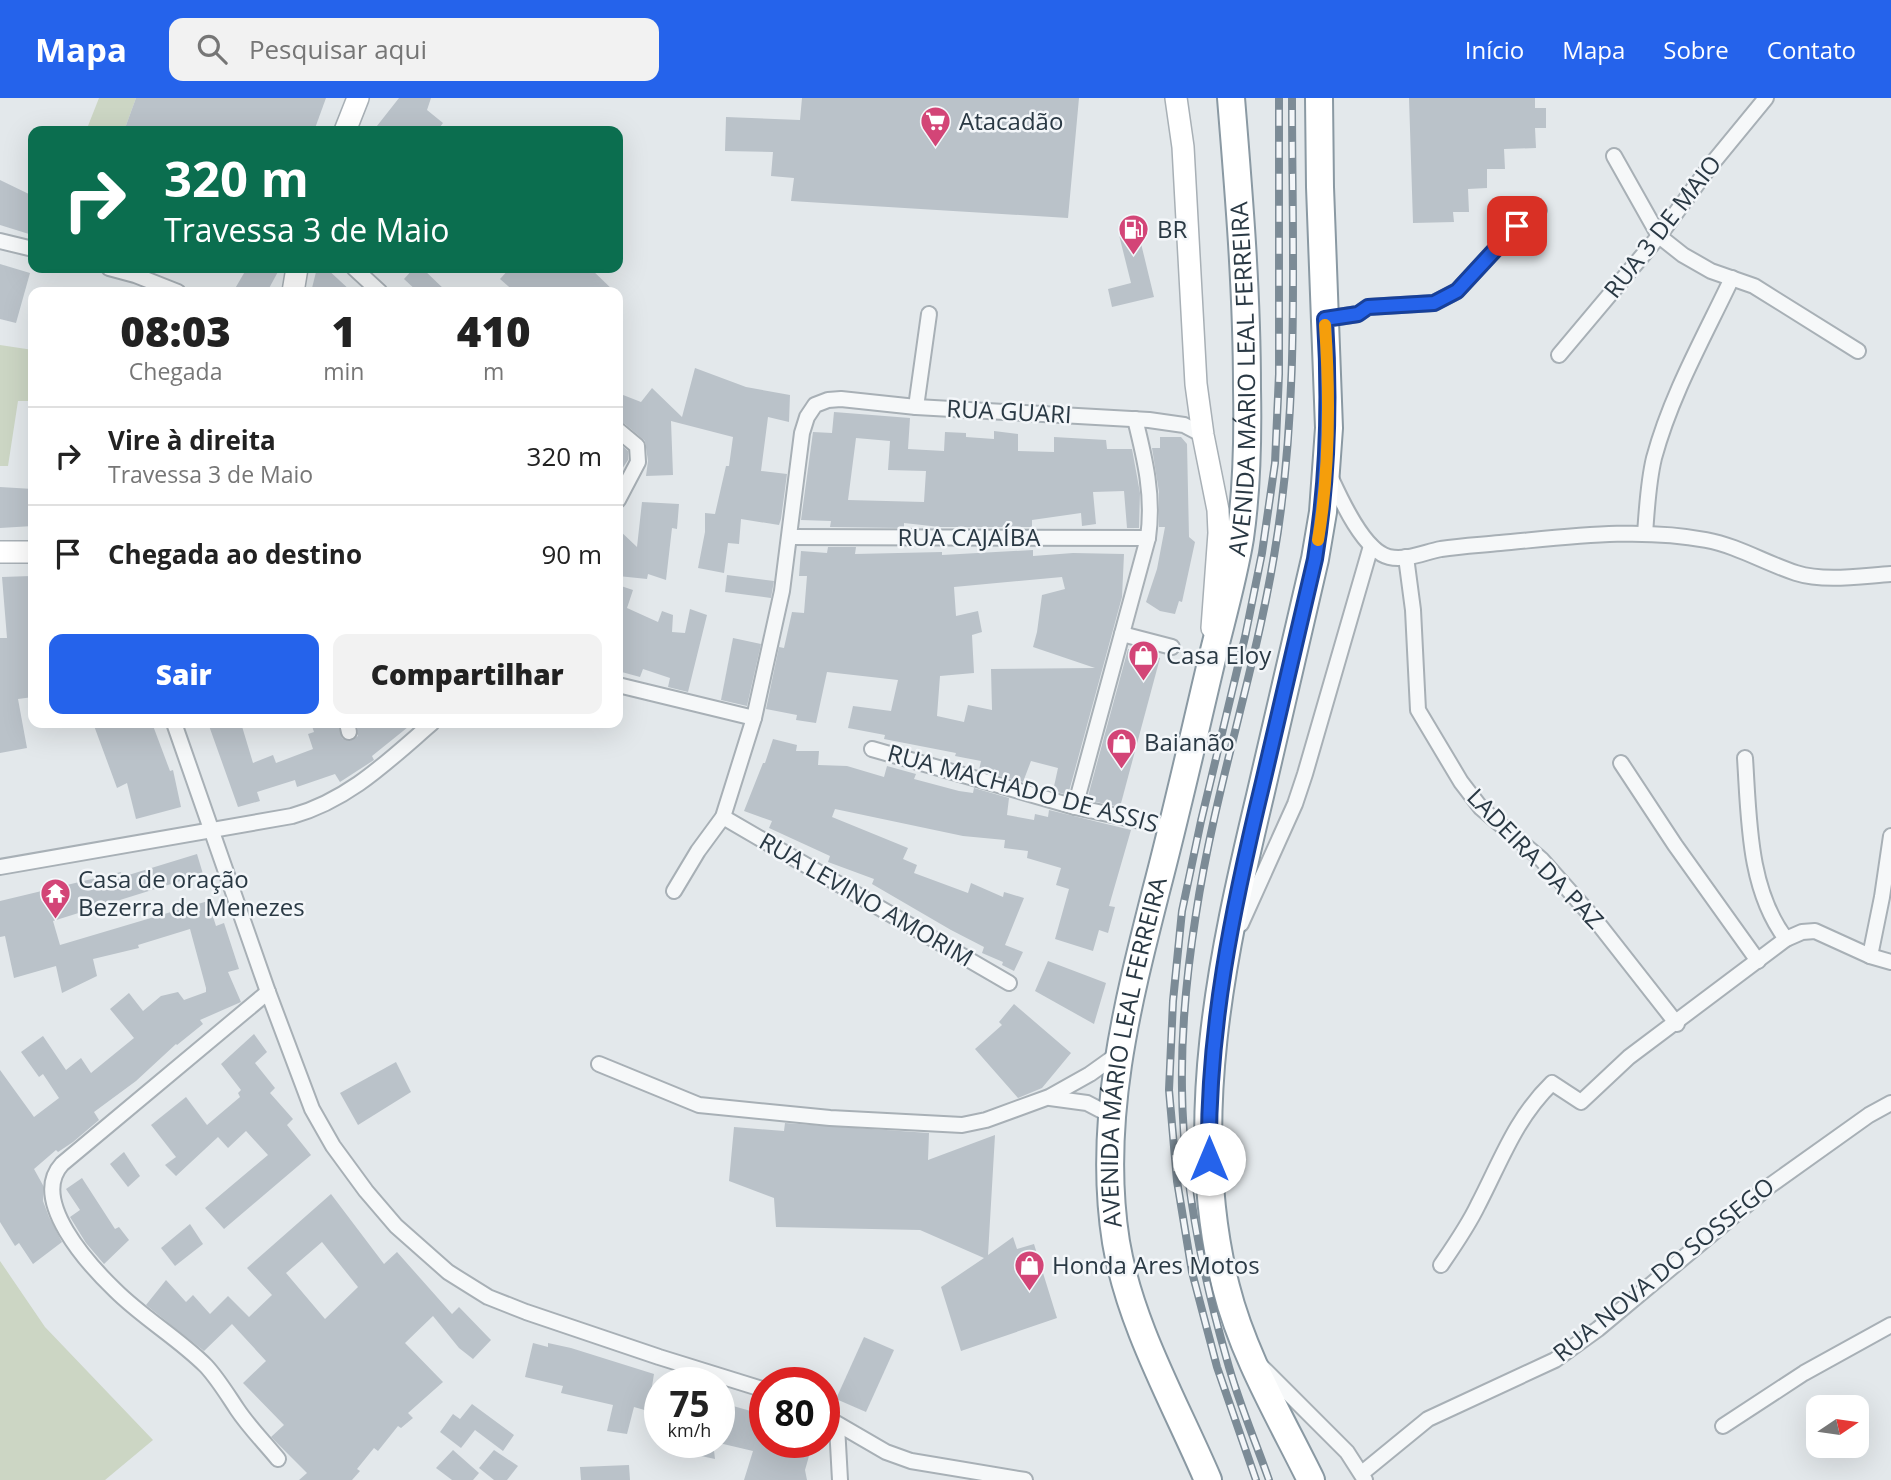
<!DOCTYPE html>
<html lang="pt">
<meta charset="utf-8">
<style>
body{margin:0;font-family:"Open Sans",sans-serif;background:#f2f2f2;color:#222;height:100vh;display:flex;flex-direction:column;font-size:26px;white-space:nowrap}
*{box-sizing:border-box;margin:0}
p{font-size:23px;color:#767676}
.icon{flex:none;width:38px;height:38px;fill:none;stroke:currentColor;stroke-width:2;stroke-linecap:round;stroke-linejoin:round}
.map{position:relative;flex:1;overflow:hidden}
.sheet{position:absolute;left:28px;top:189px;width:595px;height:441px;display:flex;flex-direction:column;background:#fff;border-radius:14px;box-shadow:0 7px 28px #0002}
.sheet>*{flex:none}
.hud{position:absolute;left:28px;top:28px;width:595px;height:147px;border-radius:14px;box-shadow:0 7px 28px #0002;background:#0b6e4f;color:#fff;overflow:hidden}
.needle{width:46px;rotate:77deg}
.tools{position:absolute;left:1806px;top:1297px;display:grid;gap:14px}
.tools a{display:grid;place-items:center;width:63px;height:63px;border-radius:14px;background:#fff;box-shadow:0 7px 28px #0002;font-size:35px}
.speed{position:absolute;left:644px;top:1269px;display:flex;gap:14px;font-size:35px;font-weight:700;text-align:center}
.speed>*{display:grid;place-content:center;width:91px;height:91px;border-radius:50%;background:#fff;box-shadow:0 7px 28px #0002;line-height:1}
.speed small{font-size:18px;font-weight:400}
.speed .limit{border:10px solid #d22;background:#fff;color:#111}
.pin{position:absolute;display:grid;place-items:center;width:60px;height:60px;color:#fff;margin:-30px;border-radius:14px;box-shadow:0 4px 10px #0006}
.me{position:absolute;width:77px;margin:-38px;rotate:0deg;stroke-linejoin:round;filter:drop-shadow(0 0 5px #0008)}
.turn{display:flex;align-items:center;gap:24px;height:147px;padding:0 21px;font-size:32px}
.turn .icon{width:91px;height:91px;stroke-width:2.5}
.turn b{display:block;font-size:49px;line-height:60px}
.eta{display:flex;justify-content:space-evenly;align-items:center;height:119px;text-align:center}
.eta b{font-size:42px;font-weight:800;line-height:49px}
.action{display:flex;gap:14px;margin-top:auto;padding:14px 21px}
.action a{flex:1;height:80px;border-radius:14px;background:#2563eb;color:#fff;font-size:28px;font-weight:800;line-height:80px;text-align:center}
.action a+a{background:#f2f2f2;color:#222}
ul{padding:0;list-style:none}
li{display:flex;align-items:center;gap:21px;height:98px;padding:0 21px;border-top:2px solid #e0e0e0}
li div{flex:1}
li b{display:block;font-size:26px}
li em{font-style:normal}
header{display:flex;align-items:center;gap:42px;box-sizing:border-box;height:98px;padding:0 35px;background:#2563eb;color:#fff}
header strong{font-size:33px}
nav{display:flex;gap:38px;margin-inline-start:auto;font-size:24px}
.search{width:490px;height:63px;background:#f2f2f2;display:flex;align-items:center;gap:18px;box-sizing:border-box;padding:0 24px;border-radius:14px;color:#767676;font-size:26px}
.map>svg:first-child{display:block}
.green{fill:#ccd6c4}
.building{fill:#bac2c9;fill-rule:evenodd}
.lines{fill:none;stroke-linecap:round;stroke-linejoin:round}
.street-casing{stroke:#a8b0b6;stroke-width:18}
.secondary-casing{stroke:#a8b0b6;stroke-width:24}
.highway-casing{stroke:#8a99a3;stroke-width:30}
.street{stroke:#f6f8f9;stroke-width:14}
.secondary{stroke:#fff;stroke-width:21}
.highway{stroke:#fff;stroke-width:26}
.rail-casing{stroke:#7c8b96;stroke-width:8}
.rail{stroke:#f3f6f9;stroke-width:5;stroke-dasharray:16;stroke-linecap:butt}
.route-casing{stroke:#184099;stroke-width:18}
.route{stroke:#2563eb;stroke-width:12}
.slow{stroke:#f59e0b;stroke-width:12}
.labels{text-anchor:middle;stroke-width:5;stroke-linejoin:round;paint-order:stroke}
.poi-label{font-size:24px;fill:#2a3944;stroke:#f3f6f9;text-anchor:start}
.street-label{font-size:24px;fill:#2a3944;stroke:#f3f6f9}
</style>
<header>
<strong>Mapa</strong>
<div class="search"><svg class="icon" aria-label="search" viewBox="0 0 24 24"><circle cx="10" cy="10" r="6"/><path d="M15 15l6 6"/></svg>Pesquisar aqui</div>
<nav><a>Início</a><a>Mapa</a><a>Sobre</a><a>Contato</a></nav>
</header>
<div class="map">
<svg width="1891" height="1382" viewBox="0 0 1891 1382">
<rect width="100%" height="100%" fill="#e3e8eb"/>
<!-- green -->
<g class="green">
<polygon points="99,0 136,0 124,33 86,33"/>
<polygon points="0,247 33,252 33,303 18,303 8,368 0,368"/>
<polygon points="0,1163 45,1229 153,1342 105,1382 0,1382"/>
</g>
<!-- building -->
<g class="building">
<polygon points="136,0 326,0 314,33 124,33"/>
<polygon points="399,0 431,0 427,12 443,25 437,33 373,33"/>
<polygon points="802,0 1079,0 1068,120 791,103 794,80 771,78 773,54 725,53 726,19 800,22"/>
<polygon points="1409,0 1535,0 1535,10 1546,10 1546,30 1535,30 1536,50 1504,51 1505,71 1487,71 1487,90 1468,91 1469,114 1453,114 1454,124 1413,125"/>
<polygon points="0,82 33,98 33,120 29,136 0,127"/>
<polygon points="1137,129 1154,199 1112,209 1108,191 1131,185 1118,133"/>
<polygon points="0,166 30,175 16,225 0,221"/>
<polygon points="247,170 280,170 267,194 233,194"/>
<polygon points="317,170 326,170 352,194 311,194"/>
<polygon points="414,170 422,170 447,194 418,194 404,181"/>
<polygon points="510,170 590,170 615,194 515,194 500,181"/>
<polygon points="695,270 746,289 790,297 789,324 768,319 761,373 787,376 781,421 779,427 741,421 739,446 728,445 724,475 698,470 705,434 705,415 715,416 726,368 729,368 733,339 671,323 673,377 646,378 648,363 645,343 625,326 618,324 618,295 641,304 652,290 682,319"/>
<path d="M 834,314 L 910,320 L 908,351 L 944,353 L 945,334 L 966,335 L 966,339 L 994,341 L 994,333 L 1018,336 L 1018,353 L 1054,354 L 1054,339 L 1106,342 L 1107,351 L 1132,351 L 1140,395 L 1139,430 L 1127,430 L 1124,393 L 1093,394 L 1096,426 L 1082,428 L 1081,415 L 1032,422 L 1032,429 L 940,429 L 904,425 L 904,430 L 830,429 L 831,423 L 801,422 L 813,334 L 832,335 ZM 856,340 L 890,343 L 888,372 L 926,373 L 924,404 L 848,402 Z"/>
<polygon points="1160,339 1181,339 1187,346 1189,439 1195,444 1182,504 1179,503 1175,516 1160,513 1146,504 1157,471 1165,429 1159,429 1159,394 1152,350 1160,350"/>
<polygon points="618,344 628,353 628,362 618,377"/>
<polygon points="0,389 33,391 33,428 0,430"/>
<polygon points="642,404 679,406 677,431 672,430 666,482 648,476 647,481 618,478 618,431 637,449"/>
<path d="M 828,449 L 856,449 L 855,456 L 942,454 L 942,457 L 1033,452 L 1033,458 L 1073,455 L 1124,456 L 1122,499 L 1068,697 L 1053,693 L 1058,670 L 1031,663 L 1023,684 L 979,672 L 981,663 L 955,658 L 956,655 L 884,641 L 885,637 L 848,630 L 853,608 L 891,613 L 898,582 L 827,574 L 816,625 L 796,622 L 797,617 L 766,611 L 779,549 L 784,550 L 792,514 L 804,515 L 807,478 L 799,478 L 801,453 L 827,455 ZM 1062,479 L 1065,491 L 1042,497 L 1037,534 L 1033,549 L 1095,570 L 991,571 L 992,612 L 968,607 L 964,624 L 937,618 L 940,578 L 974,575 L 972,537 L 982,534 L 978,513 L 956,518 L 954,489 Z"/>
<polygon points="727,477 774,483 771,500 725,494"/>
<polygon points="31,478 33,599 18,601 27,650 0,655 0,540 7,540 2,479"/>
<polygon points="618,487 633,492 627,510 658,524 662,513 673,517 672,534 685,535 690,511 707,517 688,594 668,589 670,580 643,571 640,579 618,573"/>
<polygon points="733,540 761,546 747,608 721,602"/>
<polygon points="1128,551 1160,560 1120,709 1087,702"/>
<polygon points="93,625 152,625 170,673 173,672 181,709 136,721 127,685 117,690"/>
<polygon points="208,625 241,625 253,665 273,657 276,665 313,651 308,636 314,634 311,625 338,625 342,640 350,643 358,638 357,625 413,625 372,658 374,662 340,684 335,676 297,689 295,682 257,694 260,703 238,709"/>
<polygon points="773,641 797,647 796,653 819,653 818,667 847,668 884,679 887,668 916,676 914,681 959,693 973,695 974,690 1009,700 1007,717 1034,722 1035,716 1048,719 1049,712 1131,732 1109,808 1115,809 1108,835 1099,832 1093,853 1055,841 1069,791 1056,787 1061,770 1027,760 1028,753 1004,750 1005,742 963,738 835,711 832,719 908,750 903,761 917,767 914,775 968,795 971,785 1003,799 1004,794 1024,800 1005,847 1023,854 1014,873 1002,867 1003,864 982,855 984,849 951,832 872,786 874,781 828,764 830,758 769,730 772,723 744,713 763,665 765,665"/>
<polygon points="197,756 203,776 53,823 60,847 208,803 216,828 224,825 239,871 228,874 241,904 200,922 203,926 177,947 176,946 136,983 94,1014 99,1022 73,1044 58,1054 56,1052 34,1071 44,1089 43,1103 49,1119 62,1144 33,1166 19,1145 15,1148 0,1124 0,972 34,1019 59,1000 43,976 39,979 21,954 43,938 66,972 81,960 91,975 134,940 110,911 129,895 143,913 161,898 178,894 184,902 206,894 206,890 190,831 138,847 139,850 93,861 97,878 62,895 56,868 14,880 5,838 0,839 0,803 121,774 122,779"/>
<polygon points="1048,863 1106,885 1094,926 1035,893"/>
<polygon points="1014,906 1071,955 1042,990 1018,1000 975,951 1002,927 999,924"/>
<polygon points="254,936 267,954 255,965 275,990 270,995 293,1021 287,1027 311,1057 224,1131 205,1110 268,1057 246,1033 228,1050 218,1039 176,1078 165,1067 176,1059 151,1027 186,999 207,1027 240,999 238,995 241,992 221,966"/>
<polygon points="396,964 411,994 358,1027 340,995"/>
<polygon points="785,1025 929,1035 928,1062 995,1037 988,1157 1013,1139 1017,1151 1034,1146 1057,1220 961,1253 941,1189 984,1160 920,1132 776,1129 774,1100 729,1083 734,1029 784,1033"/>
<polygon points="124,1054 140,1078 128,1089 110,1066"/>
<polygon points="82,1080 115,1131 119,1129 129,1142 104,1166 86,1145 70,1119 80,1112 66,1091"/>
<path d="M 331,1096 L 384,1166 L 397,1154 L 452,1216 L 459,1209 L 491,1242 L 473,1261 L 459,1250 L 433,1218 L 405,1245 L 443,1284 L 408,1315 L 413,1320 L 401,1330 L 398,1328 L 378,1353 L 374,1350 L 357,1371 L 360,1373 L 352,1382 L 299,1382 L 307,1375 L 271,1339 L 284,1327 L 243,1285 L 266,1263 L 232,1226 L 204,1253 L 146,1207 L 166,1182 L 186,1204 L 193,1197 L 210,1216 L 228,1198 L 249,1219 L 272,1197 L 247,1170 ZM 322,1144 L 358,1189 L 325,1221 L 286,1175 Z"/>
<polygon points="190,1126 203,1146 175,1168 161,1150"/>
<polygon points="864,1239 894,1252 866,1314 836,1301"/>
<polygon points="533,1245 548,1249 548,1245 571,1250 654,1276 648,1313 634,1309 627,1336 607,1333 613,1307 561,1295 563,1288 525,1279"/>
<polygon points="719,1301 734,1305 733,1308 765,1317 765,1344 813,1344 805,1372 807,1382 744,1382 753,1353 719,1345"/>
<polygon points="472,1306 514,1337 503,1353 475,1332 461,1350 440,1334 453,1316 460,1321"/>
<polygon points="665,1344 713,1344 715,1361 664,1350"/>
<polygon points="453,1352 479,1375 473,1382 452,1382 436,1370"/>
<polygon points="494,1352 518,1368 507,1382 494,1382 479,1370"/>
<polygon points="629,1367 630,1382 581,1382 580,1369"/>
</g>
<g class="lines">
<defs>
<g id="street">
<polyline points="1614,58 1659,138 1683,157 1711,173 1754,188 1858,253"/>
<polyline points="0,143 33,151"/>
<polyline points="109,170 135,177 178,194"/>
<polyline points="354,170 380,194"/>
<polyline points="1325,221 1358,216 1368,209 1434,205 1457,193 1517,128 1539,112"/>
<polyline points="1559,257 1659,138 1711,67 1766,0"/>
<polyline points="916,309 929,216"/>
<path d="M 1331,380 C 1341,402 1364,453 1389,459 C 1406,463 1425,454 1441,451 C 1461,448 1480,447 1500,445 C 1567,439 1639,429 1706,442 C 1738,448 1765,465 1796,475 C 1824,484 1861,478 1891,476"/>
<polyline points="618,402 638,364 637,348 619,333"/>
<path d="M 1645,436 C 1647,410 1648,385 1654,360 C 1671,297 1704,239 1732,180"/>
<polyline points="790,439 1148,440"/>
<polyline points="1406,459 1413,512 1418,612 1461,684 1481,710 1541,761 1597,824 1677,926"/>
<polyline points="1122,536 1172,549"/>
<polyline points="618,587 754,620"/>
<polyline points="174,625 268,894 312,1011 333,1048 366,1093 396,1128 448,1174 488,1199 526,1214 659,1259 765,1292"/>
<polyline points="347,625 349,634"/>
<polyline points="872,651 1075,709 1173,730"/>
<path d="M 1745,660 C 1749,720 1748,791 1786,841"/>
<polyline points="1621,665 1675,747 1758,863"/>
<path d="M 1075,709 L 1148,440 C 1154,398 1145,361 1135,321"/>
<polyline points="723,719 1009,885"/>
<path d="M 0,769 L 292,718 C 349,702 388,663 432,625"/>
<polyline points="674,793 698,753 723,719 754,620 782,493 802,335 807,319 815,307 828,302 841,301 916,309 1149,322 1184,327 1203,337"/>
<polyline points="1241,826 1295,706 1305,676 1371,448"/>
<polyline points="1870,858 1882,799 1891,738"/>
<path d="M 268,894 L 62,1066 C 29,1102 89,1167 115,1192 C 143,1220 178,1240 206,1268 C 218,1281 227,1296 237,1311 C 249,1329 264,1344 278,1361"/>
<polyline points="599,966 699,1007 830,1020 962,1027 986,1022 1049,999 1090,976 1118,956"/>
<polyline points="1050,1000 1087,1005 1112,1018"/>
<path d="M 1441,1167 C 1454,1148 1468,1128 1478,1107 C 1501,1063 1515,1021 1552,985 L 1581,1004 L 1629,959 L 1786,841 L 1802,834 L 1815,833 L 1870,858 L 1891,864"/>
<polyline points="1261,1268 1347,1354 1365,1382"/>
<polyline points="824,1318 886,1354 911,1363 1025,1382"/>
<polyline points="837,1328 840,1382"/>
<polyline points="1723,1328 1804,1275 1891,1227"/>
<polyline points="1362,1375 1428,1321 1555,1262 1598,1231 1768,1089 1869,1017 1891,1005"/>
</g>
<g id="secondary">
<polyline points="1176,0 1183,49 1196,286 1203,337 1218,412 1219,435 1212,530"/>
<polyline points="345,33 358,0"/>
<polyline points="293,194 297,170"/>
<polyline points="0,454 33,454"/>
</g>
<g id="highway">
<path id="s1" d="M 1208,1382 C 1175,1305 1130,1227 1116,1144 C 1097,1025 1127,907 1156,793 C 1176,717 1193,641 1211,565 C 1221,523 1233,483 1240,440 C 1247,391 1248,341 1247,291 C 1247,194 1239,97 1231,0"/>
<path d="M 1311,1382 C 1280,1319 1243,1257 1226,1189 C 1185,1027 1222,857 1260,698 C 1278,619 1297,540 1315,461 L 1323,414 L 1329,330 L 1320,89 L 1319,0"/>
</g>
</defs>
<!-- street casing -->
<use href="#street" class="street-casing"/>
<!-- secondary casing -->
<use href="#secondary" class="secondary-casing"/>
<!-- highway casing -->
<use href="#highway" class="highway-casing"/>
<!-- street -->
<use href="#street" class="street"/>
<!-- secondary -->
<use href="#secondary" class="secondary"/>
<!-- highway -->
<use href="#highway" class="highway"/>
<defs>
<g id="rail">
<polyline points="1256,1382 1217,1269 1192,1174 1177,1083 1169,992 1173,903 1182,813 1201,723 1245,539 1262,455 1275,365 1279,276 1279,0"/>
<path d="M 1269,1382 C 1255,1342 1238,1303 1227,1262 C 1202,1175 1183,1083 1182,991 C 1181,934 1187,873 1196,816 C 1214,695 1254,578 1274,458 C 1300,307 1292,152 1292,0"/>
</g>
</defs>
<!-- rail casing -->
<use href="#rail" class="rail-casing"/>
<!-- rail -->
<use href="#rail" class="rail"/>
</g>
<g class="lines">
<defs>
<path id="route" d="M 1209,1061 C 1207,932 1233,808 1263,684 C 1281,609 1298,535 1315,461 C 1328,381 1330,302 1325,221 L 1358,216 L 1368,209 L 1434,205 L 1457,193 L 1517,128"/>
</defs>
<!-- route casing -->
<use href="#route" class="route-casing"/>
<!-- route -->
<use href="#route" class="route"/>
<!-- slow -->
<path class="slow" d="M 1318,442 C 1330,370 1330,299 1325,227"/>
</g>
<!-- icons -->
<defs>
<symbol id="supermarket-pin" viewBox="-11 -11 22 30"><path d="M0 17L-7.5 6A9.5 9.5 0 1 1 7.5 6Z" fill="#d34577" stroke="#f3f6f9"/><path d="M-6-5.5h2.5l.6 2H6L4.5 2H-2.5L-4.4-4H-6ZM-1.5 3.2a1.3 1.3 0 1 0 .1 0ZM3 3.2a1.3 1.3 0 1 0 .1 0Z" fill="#fff"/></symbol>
<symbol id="fuel-pin" viewBox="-11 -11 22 30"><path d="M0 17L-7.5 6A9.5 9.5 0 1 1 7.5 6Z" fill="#d34577" stroke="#f3f6f9"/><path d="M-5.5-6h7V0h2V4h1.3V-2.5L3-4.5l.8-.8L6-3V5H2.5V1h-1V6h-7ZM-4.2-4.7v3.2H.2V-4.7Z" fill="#fff"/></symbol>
<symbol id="shop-pin" viewBox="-11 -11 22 30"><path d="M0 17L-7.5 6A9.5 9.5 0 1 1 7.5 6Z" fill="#d34577" stroke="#f3f6f9"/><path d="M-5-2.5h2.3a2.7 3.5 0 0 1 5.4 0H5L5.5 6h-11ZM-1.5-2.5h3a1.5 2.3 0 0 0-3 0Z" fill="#fff"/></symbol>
<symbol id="temple-pin" viewBox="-11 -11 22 30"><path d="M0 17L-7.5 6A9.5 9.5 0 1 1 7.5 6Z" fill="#d34577" stroke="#f3f6f9"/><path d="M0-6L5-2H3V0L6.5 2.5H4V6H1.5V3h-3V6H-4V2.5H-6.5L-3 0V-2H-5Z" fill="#fff"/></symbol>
</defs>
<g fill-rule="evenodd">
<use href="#supermarket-pin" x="918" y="6" width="35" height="47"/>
<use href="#fuel-pin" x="1116" y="114" width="35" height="47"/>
<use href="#shop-pin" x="1126" y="540" width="35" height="47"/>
<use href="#shop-pin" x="1104" y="628" width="35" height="47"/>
<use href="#temple-pin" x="38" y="778" width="35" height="47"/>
<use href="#shop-pin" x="1012" y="1150" width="35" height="47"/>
</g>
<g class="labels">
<!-- poi labels -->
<g class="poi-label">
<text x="959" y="32">Atacadão</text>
<text x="1157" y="140">BR</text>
<text x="1166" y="566">Casa Eloy</text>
<text x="1144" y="653">Baianão</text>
<text x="78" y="790">Casa de oração<tspan x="78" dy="28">Bezerra de Menezes</tspan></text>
<text x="1052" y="1176">Honda Ares Motos</text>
</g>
<!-- street labels -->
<g class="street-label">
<text transform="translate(1663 129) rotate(-52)" y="8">RUA 3 DE MAIO</text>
<text dy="8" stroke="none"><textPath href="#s1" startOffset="1134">AVENIDA MÁRIO LEAL FERREIRA</textPath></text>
<text transform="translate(1009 314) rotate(3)" y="8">RUA GUARI</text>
<text x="969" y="448">RUA CAJAÍBA</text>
<text transform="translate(1023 691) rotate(15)" y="8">RUA MACHADO DE ASSIS</text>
<text transform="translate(1535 761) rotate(46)" y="8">LADEIRA DA PAZ</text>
<text transform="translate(866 802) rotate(30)" y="8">RUA LEVINO AMORIM</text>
<text dy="8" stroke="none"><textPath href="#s1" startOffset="448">AVENIDA MÁRIO LEAL FERREIRA</textPath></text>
<text transform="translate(1664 1172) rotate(-39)" y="8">RUA NOVA DO SOSSEGO</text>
</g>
</g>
</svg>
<div class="tools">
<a><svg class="needle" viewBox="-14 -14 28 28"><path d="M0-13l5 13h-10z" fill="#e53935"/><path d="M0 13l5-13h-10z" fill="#767676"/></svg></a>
</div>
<div class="speed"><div>75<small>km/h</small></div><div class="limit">80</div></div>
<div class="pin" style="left:1517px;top:128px;background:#d93025"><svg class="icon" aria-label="arrive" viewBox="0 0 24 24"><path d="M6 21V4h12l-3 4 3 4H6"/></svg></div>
<svg class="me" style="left:1209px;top:1061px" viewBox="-20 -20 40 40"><circle r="19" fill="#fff"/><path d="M0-13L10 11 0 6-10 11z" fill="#2563eb"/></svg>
<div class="hud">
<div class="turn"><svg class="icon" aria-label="right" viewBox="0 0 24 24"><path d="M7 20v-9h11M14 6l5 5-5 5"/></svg><div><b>320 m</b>Travessa 3 de Maio</div></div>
</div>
<section class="sheet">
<div class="eta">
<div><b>08:03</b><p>Chegada</p></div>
<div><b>1</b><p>min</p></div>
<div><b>410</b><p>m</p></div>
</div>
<ul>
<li><svg class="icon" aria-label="right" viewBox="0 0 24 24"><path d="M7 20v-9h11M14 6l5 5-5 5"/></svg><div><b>Vire à direita</b><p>Travessa 3 de Maio</p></div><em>320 m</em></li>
<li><svg class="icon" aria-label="arrive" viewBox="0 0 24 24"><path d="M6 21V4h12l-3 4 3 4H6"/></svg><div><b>Chegada ao destino</b></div><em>90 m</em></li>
</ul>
<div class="action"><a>Sair</a><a>Compartilhar</a></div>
</section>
</div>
